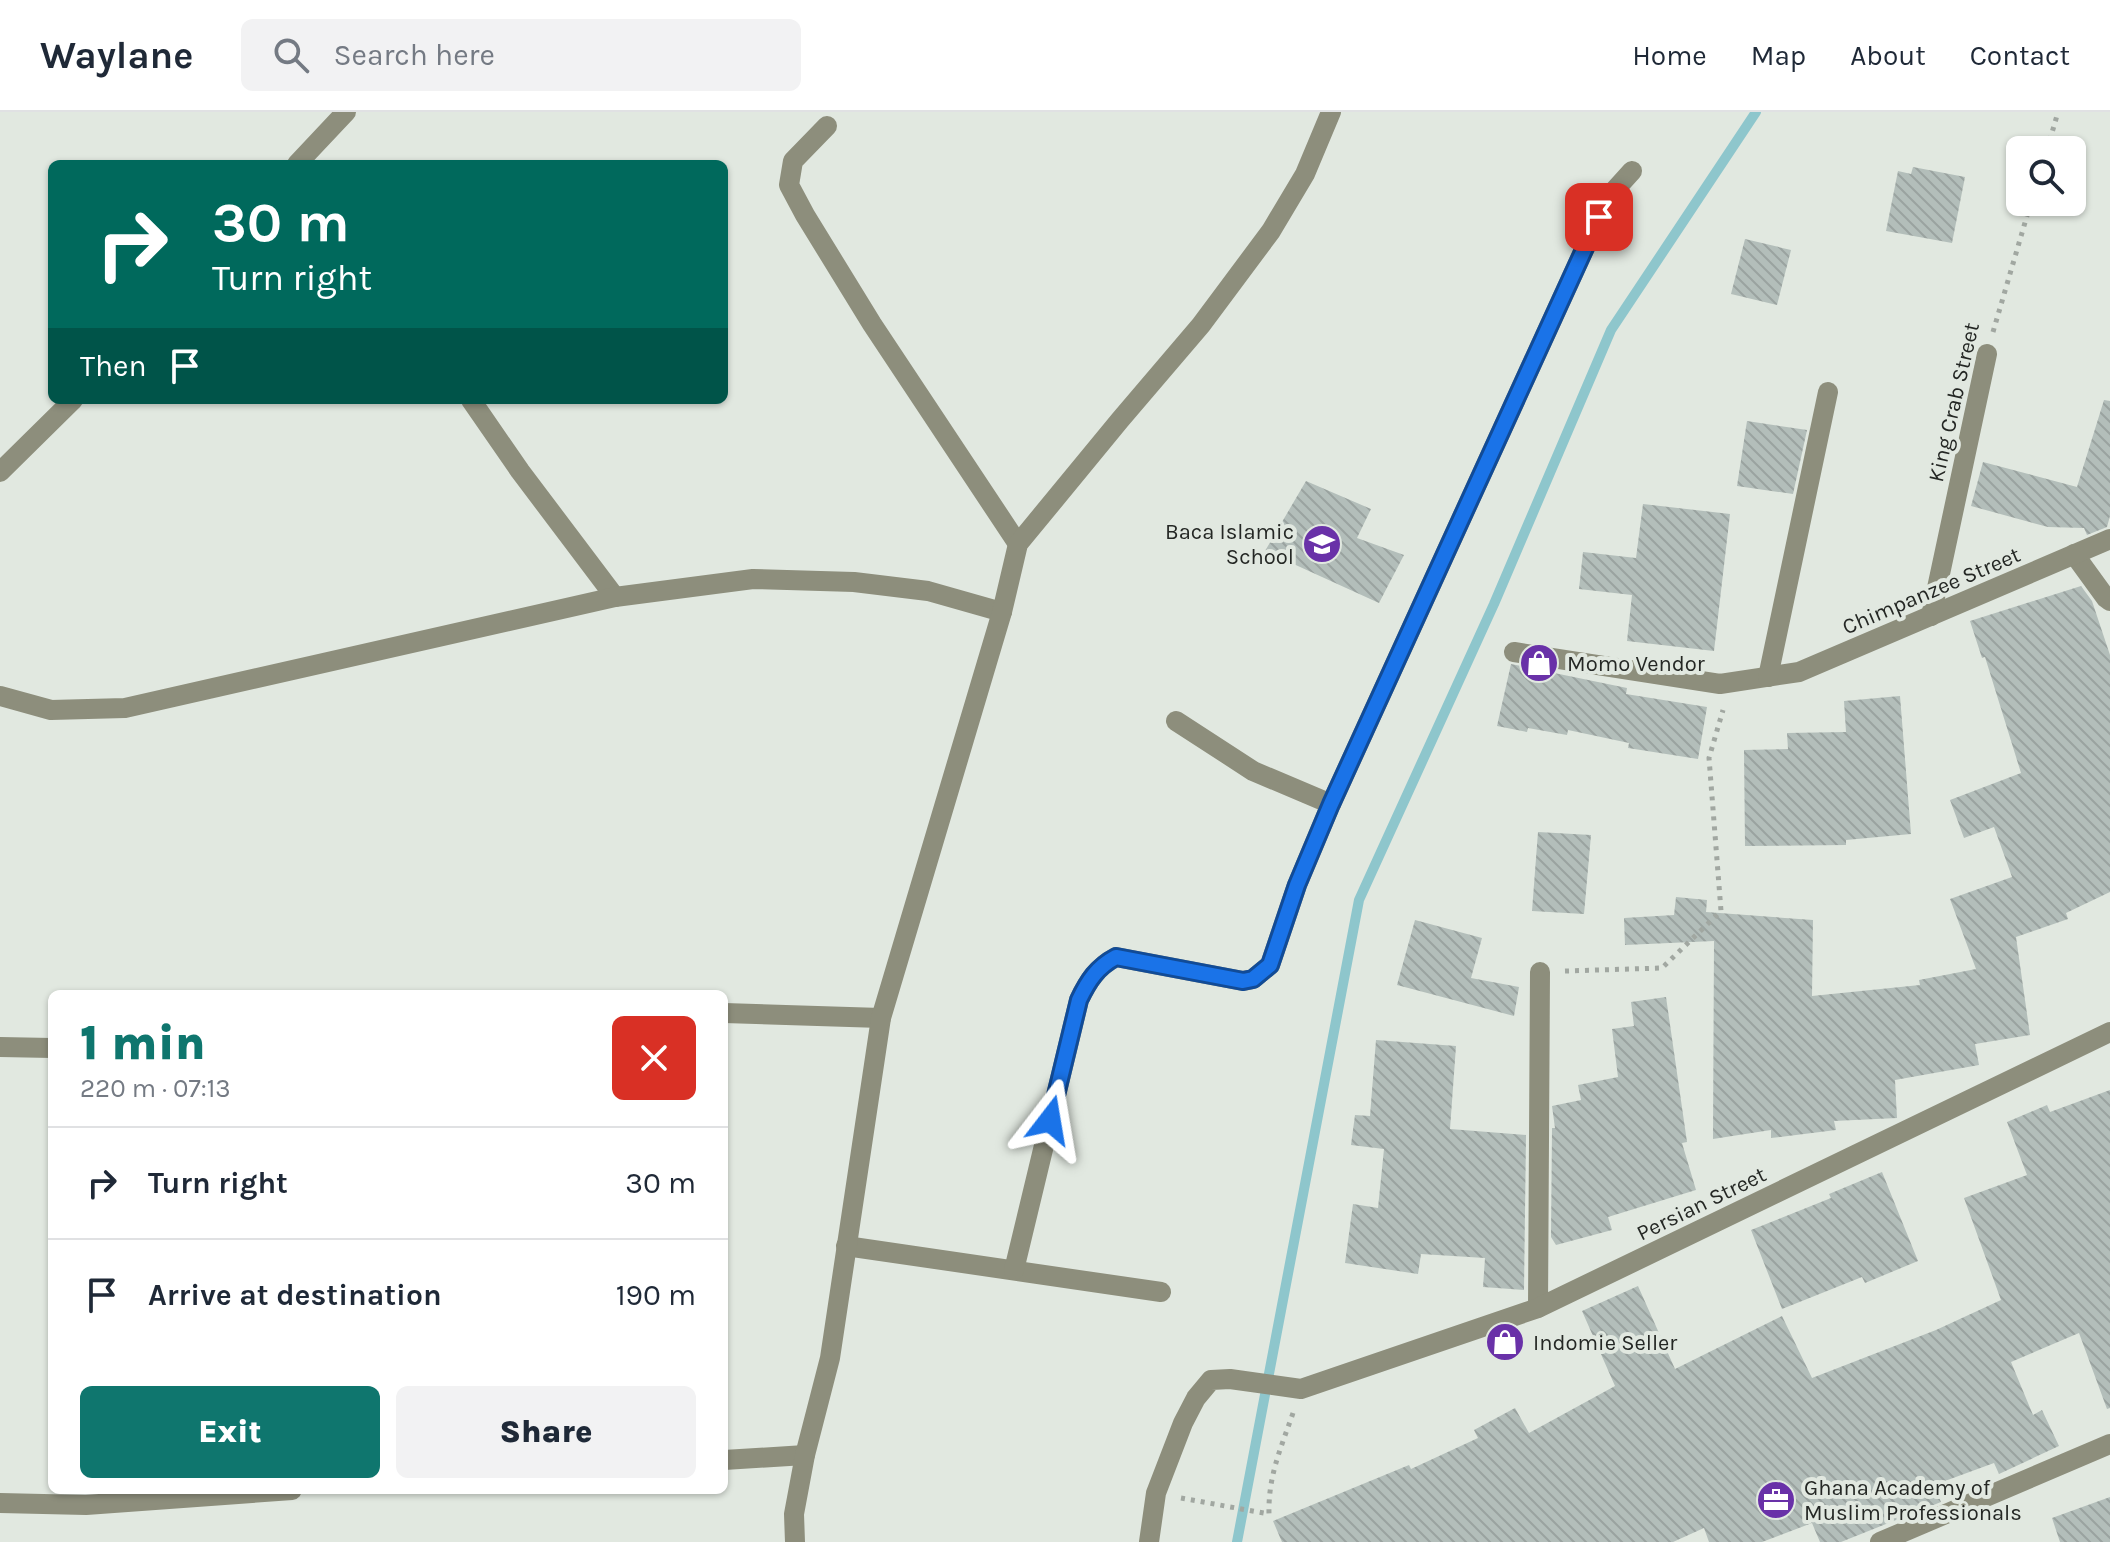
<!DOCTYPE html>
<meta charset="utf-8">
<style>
body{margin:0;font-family:Karla,sans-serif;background:#f2f2f3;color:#1f2937;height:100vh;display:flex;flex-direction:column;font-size:30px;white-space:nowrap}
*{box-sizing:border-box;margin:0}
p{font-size:26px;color:#747a83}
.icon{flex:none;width:44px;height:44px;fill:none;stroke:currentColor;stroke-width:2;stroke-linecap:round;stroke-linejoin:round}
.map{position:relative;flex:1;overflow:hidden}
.sheet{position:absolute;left:48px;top:878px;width:680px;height:504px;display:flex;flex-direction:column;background:#fff;border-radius:12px;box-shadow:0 2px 6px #0004}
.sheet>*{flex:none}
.top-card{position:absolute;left:48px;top:48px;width:680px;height:244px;border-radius:12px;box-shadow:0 2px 6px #0004;background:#00695c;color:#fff;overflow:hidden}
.controls{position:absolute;left:2006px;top:24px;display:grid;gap:16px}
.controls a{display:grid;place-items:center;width:80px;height:80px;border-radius:12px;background:#fff;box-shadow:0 2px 6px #0004;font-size:40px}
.pin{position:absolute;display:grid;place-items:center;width:68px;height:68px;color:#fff;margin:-34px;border-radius:16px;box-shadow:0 4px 12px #0006}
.me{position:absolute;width:88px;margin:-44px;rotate:14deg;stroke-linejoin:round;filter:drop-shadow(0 0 6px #0008)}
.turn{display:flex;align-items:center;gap:28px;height:168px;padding:0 32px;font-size:36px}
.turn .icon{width:104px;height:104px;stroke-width:2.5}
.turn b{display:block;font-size:56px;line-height:68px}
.then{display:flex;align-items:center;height:76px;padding:0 32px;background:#0003;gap:16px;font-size:30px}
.round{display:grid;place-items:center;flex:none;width:84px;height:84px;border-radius:12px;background:#f2f2f3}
.headline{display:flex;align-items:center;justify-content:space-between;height:136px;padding:0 32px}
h1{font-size:48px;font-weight:800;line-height:60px;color:#0f766e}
.primary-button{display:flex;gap:16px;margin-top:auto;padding:16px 32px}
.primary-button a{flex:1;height:92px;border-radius:12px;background:#0f766e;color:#fff;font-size:32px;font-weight:800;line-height:92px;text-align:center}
.primary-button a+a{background:#f2f2f3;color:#1f2937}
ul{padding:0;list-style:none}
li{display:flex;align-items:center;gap:24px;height:112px;padding:0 32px;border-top:2px solid #e0e1e3}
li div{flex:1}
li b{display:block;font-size:30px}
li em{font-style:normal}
header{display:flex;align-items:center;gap:48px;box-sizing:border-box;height:112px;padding:0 40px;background:#fff;border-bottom:2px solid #e0e1e3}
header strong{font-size:38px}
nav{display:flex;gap:44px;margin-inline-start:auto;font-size:28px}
.search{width:560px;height:72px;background:#f2f2f3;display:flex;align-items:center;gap:20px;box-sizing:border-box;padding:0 28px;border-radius:12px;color:#747a83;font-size:30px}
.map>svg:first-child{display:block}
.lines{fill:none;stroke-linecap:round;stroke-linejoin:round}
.stream{stroke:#8ec6cc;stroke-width:10}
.building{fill:url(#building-back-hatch)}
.path{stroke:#a1a7a1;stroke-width:5;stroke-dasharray:4 6;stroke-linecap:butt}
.minor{stroke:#8d8e7c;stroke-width:20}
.route-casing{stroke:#114b97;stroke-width:20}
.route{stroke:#1a73e8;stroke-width:14}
.labels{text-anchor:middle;stroke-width:8;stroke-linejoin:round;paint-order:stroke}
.street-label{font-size:22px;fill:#242724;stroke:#e1e8e0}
.poi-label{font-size:22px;fill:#242724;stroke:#e1e8e0;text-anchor:start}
</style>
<header>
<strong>Waylane</strong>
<div class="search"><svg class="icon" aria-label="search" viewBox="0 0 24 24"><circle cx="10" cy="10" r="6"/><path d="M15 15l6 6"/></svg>Search here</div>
<nav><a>Home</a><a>Map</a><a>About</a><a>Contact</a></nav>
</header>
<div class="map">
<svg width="2110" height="1430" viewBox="0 0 2110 1430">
<defs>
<pattern id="building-back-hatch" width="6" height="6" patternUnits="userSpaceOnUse" patternTransform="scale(2)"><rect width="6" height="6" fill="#b3beba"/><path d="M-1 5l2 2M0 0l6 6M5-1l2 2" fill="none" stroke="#9aa3a0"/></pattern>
</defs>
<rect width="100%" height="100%" fill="#e1e8e0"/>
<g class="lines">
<!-- stream -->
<polyline class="stream" points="1237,1430 1359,788 1494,492 1611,218 1756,0"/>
</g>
<!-- building -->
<g class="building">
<polygon points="1913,55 1965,65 1952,131 1886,119 1898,59 1911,62"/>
<polygon points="1745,127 1791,138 1777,193 1731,182"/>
<polygon points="2104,288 2110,289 2110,404 2107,415 2087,423 2084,416 2048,415 1971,394 1983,350 2077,375"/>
<polygon points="1747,309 1807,318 1793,382 1737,374"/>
<polygon points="1306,369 1371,397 1357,426 1404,443 1379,491 1265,439"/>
<polygon points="1643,392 1730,402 1714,539 1627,529 1632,483 1579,477 1583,440 1636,446"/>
<polygon points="2081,474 2092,489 2110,543 2110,780 2066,801 2068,807 2016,825 2030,923 1975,932 1979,953 1895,968 1897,1006 1834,1009 1836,1018 1771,1026 1771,1018 1713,1027 1714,829 1625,833 1624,806 1674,803 1676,785 1707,788 1706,800 1813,808 1812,884 1920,873 1919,868 1976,857 1950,787 2012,765 1994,715 1964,726 1950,688 2021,661 1985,545 1982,546 1970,509"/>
<polygon points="1511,552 1627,576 1626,582 1707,595 1698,647 1628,636 1629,631 1568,618 1567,623 1528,616 1527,620 1497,614"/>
<polygon points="1900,584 1911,722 1846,728 1846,733 1745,734 1744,638 1788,637 1787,621 1846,620 1844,589"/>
<polygon points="1538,720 1591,723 1584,802 1532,799"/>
<polygon points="1415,808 1482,826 1471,866 1519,875 1514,904 1397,873"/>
<polygon points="1666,885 1687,1030 1682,1031 1696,1078 1608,1105 1612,1118 1556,1133 1551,1125 1552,1016 1555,1016 1552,994 1581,988 1578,973 1618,965 1612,917 1634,914 1631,890"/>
<polygon points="1376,928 1456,934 1450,1017 1526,1023 1524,1178 1483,1175 1485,1146 1421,1142 1418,1162 1345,1151 1353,1092 1378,1096 1384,1037 1351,1033 1355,1003 1370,1004"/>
<polygon points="2110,978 2110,1296 2107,1297 2079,1221 2011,1250 2033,1303 2042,1298 2059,1334 1999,1362 1994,1351 1934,1373 1941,1390 1841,1430 1820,1430 1812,1411 1762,1430 1709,1430 1704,1416 1673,1430 1282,1430 1273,1409 1409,1353 1411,1357 1478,1326 1474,1318 1515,1296 1529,1321 1615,1274 1582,1199 1638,1174 1675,1257 1782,1204 1812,1266 1936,1218 2001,1188 1964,1086 2027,1063 2007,1010 2047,993 2050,1000"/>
<polygon points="1882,1060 1918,1149 1865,1171 1862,1165 1782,1197 1751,1118 1831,1086 1829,1082"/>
<polygon points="2110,1385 2110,1430 2060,1430 2052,1406"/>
</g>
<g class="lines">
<!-- path -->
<g class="path">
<polyline points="2047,38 2058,0"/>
<polyline points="1993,220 2031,90"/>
<polyline points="1565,859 1662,856 1721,799 1709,646 1723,598"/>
<path d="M 1181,1386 L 1269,1402 C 1268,1364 1281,1336 1293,1301"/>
</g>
<!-- minor -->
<g class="minor">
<polyline points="827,14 793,49 789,73 805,103 872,212 1018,432"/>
<polyline points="297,52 346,0"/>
<polyline points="471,288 520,359 615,485"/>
<polyline points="0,360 73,288"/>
<polyline points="2074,442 2106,486 2110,489"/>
<polyline points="1931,504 1987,242"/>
<polyline points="1514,540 1720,572 1799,560 2110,427"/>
<polyline points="1768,565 1828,280"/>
<polyline points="0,584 51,598 125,596 615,485 753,467 854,470 928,479 1002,500"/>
<polyline points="1176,609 1253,659 1331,692"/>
<polyline points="724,901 881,906"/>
<polyline points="0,935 52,936"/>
<polyline points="846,1134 1161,1180"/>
<path d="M 1014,1158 L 1079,888 C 1088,869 1097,855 1116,845 L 1243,869 L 1253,867 L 1270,853 L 1297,773 L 1331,692 L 1599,105 L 1613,80 L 1632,59"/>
<polyline points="1538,1196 1540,860"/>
<polyline points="724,1348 805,1343"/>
<polyline points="0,1391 86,1393 292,1378"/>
<polyline points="795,1430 794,1402 805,1343 830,1246 881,906 1002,500 1018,432 1120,308 1201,213 1271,119 1305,62 1331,0"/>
<polyline points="1149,1430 1156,1381 1183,1311 1196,1286 1211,1268 1230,1267 1301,1277 1538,1196 2110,920"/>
<polyline points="1880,1430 2110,1332"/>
</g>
</g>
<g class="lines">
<defs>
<path id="route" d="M 1050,1008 L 1079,888 C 1088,869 1097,855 1116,845 L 1243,869 L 1253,867 L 1270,853 L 1297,773 L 1331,692 L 1599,105"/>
</defs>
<!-- route casing -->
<use href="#route" class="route-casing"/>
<!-- route -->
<use href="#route" class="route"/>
</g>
<!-- icons -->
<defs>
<symbol id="school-disc" viewBox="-11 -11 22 22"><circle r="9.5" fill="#6931a8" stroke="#e1e8e0"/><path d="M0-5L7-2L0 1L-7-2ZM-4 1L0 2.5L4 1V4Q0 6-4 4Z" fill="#fff"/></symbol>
<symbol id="shop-disc" viewBox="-11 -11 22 22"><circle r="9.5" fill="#6931a8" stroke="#e1e8e0"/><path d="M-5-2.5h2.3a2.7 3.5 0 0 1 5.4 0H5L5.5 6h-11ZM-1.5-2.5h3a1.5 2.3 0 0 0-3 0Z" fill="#fff"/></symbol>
<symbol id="office-disc" viewBox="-11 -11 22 22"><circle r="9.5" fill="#6931a8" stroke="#e1e8e0"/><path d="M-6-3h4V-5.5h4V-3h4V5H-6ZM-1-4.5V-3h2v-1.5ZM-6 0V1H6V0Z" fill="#fff"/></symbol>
</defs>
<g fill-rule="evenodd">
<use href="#school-disc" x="1300" y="410" width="44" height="44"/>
<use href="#shop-disc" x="1517" y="529" width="44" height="44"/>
<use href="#shop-disc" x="1483" y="1208" width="44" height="44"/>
<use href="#office-disc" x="1754" y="1366" width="44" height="44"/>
</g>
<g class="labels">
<!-- street labels -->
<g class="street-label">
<text transform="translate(1953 290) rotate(-77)" y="8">King Crab Street</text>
<text transform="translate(1931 478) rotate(-23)" y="8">Chimpanzee Street</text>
<text transform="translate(1701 1091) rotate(-26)" y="8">Persian Street</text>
</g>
<!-- poi labels -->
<g class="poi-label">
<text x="1294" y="427" text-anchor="end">Baca Islamic<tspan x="1294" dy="25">School</tspan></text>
<text x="1567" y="559">Momo Vendor</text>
<text x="1533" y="1238">Indomie Seller</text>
<text x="1804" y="1383">Ghana Academy of<tspan x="1804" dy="25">Muslim Professionals</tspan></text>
</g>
</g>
</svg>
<div class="controls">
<a><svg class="icon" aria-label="search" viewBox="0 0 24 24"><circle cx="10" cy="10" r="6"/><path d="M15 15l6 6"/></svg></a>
</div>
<div class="pin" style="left:1599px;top:105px;background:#d93025"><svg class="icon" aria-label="arrive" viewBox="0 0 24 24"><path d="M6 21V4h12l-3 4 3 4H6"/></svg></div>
<svg class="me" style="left:1050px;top:1008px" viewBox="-20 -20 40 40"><path d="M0-17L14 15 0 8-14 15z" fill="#1a73e8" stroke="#fff" stroke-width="4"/></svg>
<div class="top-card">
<div class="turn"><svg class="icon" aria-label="right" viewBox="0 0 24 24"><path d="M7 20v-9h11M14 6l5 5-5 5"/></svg><div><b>30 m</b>Turn right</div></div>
<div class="then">Then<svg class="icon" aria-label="arrive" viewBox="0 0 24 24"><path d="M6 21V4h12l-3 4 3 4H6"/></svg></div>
</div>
<section class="sheet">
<div class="headline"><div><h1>1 min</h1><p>220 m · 07:13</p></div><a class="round" style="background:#d93025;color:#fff"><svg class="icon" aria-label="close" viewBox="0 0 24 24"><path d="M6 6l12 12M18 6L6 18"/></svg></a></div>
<ul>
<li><svg class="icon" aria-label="right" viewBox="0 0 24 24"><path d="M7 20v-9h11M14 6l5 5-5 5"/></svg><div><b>Turn right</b></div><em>30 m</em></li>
<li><svg class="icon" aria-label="arrive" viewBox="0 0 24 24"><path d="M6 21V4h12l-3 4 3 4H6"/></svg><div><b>Arrive at destination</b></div><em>190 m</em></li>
</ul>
<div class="primary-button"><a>Exit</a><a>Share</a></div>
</section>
</div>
